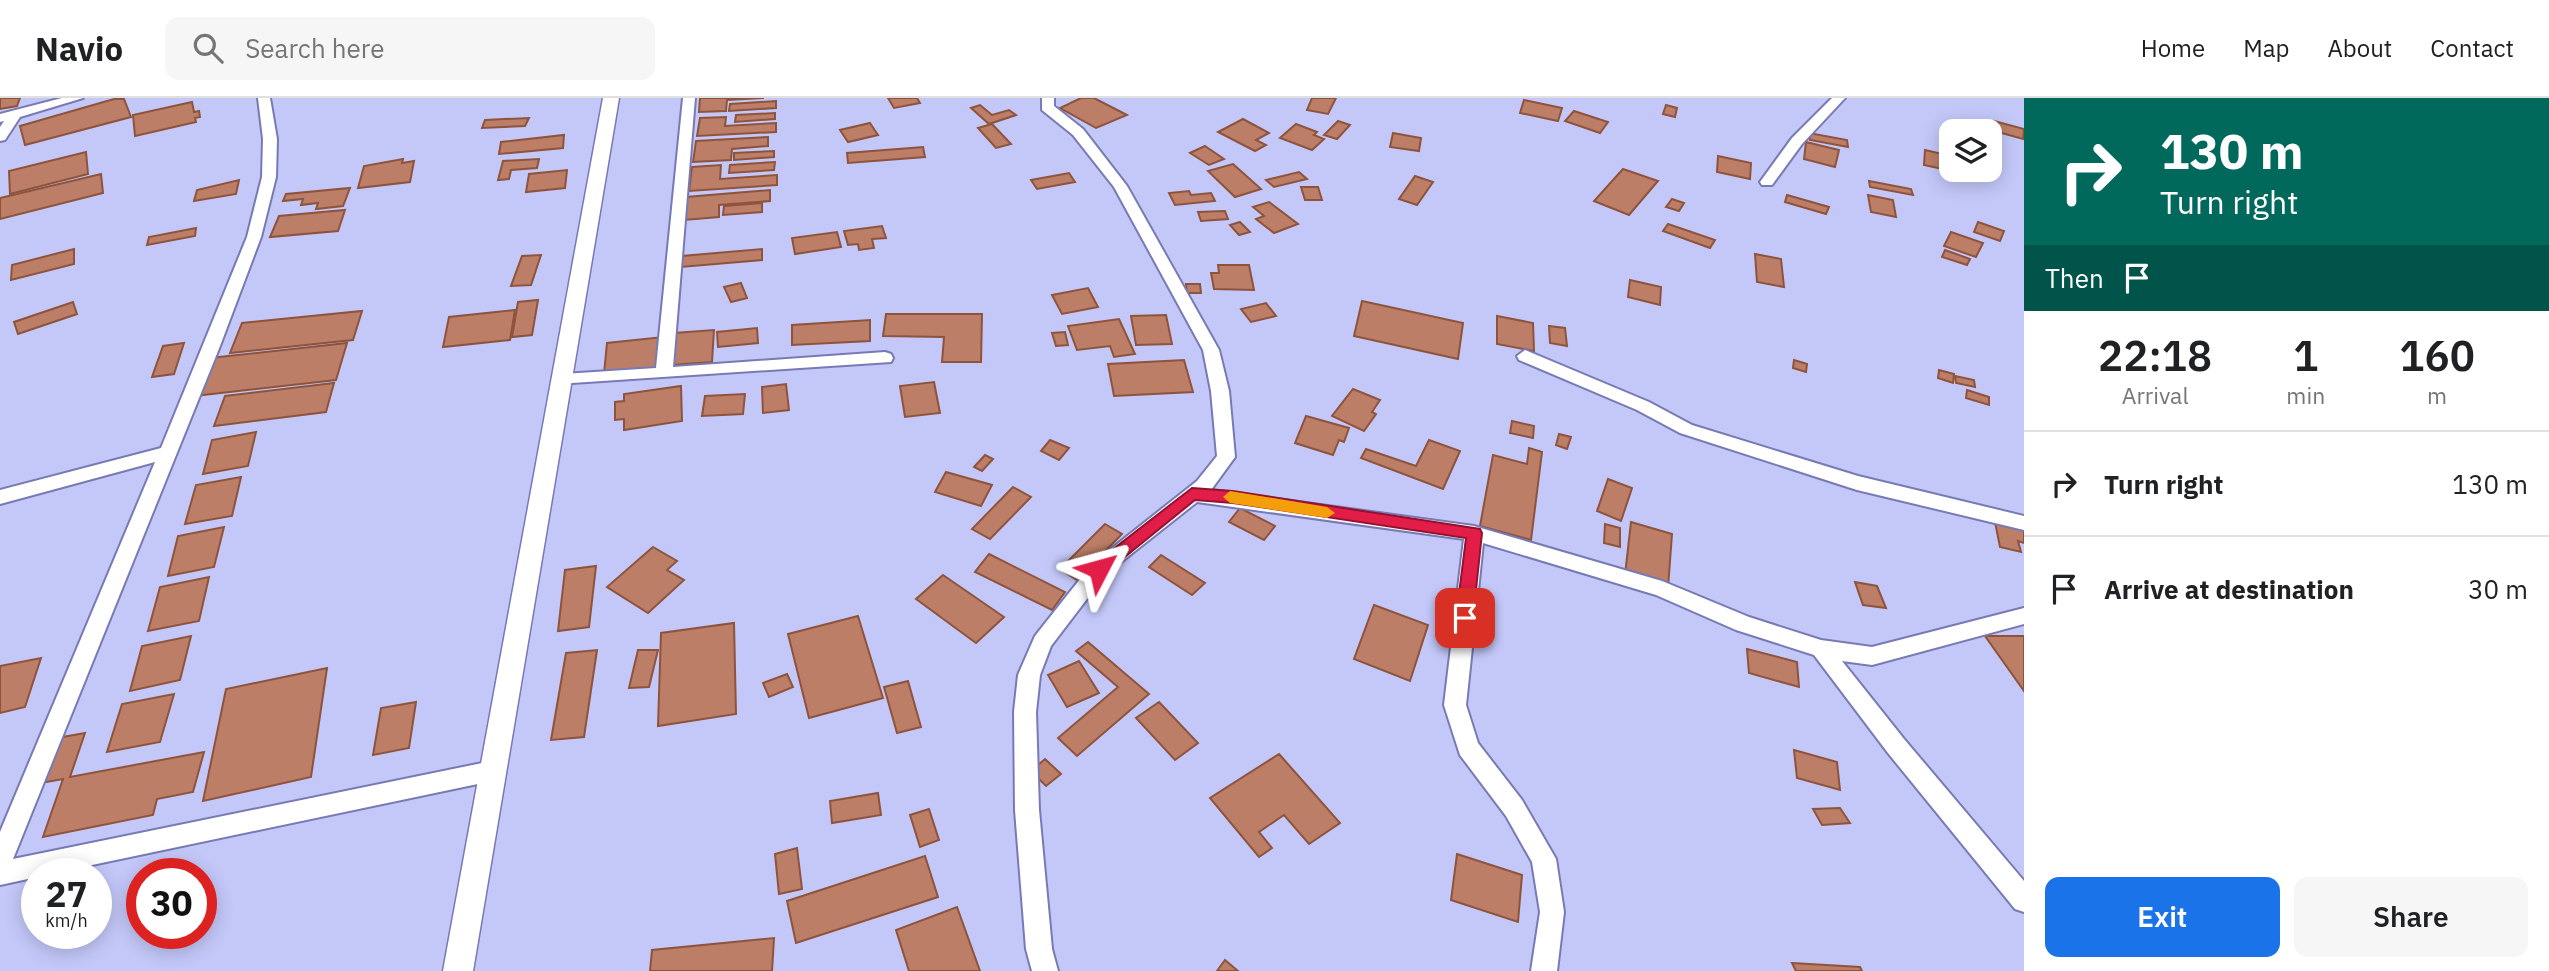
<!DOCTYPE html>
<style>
body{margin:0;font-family:"IBM Plex Sans",sans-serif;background:#f6f6f6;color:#202124;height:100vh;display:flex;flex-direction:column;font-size:26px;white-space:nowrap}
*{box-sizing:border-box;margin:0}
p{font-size:23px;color:#757577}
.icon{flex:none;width:38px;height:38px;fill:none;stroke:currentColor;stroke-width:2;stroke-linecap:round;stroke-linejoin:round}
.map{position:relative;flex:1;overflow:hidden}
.side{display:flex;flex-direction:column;background:#fff;width:525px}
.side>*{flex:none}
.top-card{background:#00695c;color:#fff;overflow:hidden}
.buttons{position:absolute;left:1939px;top:21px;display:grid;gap:14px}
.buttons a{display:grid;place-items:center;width:63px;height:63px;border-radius:14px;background:#fff;box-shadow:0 4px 18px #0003;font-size:35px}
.speed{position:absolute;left:21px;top:760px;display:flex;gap:14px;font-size:35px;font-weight:700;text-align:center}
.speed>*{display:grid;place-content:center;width:91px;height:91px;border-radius:50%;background:#fff;box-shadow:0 4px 18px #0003;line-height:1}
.speed small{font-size:18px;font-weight:400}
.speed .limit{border:10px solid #d22;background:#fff;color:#111}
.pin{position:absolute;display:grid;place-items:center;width:60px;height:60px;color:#fff;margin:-30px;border-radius:14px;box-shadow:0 4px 10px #0006}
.me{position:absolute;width:77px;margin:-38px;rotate:51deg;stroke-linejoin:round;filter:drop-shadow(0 0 5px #0008)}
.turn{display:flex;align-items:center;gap:24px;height:147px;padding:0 21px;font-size:32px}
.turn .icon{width:91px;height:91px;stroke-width:2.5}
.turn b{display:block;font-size:49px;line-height:60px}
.then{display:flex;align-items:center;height:66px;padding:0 21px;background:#0003;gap:14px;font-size:26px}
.eta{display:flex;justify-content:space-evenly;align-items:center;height:119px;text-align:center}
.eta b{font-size:42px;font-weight:600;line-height:49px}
.button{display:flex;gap:14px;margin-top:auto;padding:14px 21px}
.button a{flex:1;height:80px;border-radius:14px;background:#1a73e8;color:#fff;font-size:28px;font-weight:600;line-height:80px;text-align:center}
.button a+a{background:#f6f6f6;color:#202124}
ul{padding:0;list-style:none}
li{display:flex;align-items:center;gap:21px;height:105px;padding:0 21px;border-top:2px solid #e0e0e0}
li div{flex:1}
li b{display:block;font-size:26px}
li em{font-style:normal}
header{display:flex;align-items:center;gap:42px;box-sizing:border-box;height:98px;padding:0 35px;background:#fff;border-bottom:2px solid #e0e0e0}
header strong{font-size:33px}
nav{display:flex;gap:38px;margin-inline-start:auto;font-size:24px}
.search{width:490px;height:63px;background:#f6f6f6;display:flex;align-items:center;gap:18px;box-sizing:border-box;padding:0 24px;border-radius:14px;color:#757577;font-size:26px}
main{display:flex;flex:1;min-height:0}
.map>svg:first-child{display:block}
.building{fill:#bd7e67;stroke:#8e533d;stroke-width:2}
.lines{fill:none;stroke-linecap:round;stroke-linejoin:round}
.minor-casing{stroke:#777ab3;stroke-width:4}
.tertiary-casing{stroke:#777ab3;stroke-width:3}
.minor{fill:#fff;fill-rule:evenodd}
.tertiary{fill:#fff;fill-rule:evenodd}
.route{fill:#e11d48;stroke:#92132f;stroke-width:2}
.slow{fill:#f59e0b}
</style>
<header>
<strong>Navio</strong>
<div class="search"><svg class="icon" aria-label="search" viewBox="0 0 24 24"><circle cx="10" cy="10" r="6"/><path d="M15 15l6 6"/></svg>Search here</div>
<nav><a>Home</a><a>Map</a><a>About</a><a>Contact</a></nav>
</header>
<main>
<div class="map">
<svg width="2024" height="873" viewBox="0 0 2024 873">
<rect width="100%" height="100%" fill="#c4c8f9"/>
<!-- building -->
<g class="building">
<polygon points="0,0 20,0 17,8 0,11"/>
<polygon points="700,0 764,0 727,2 726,13 699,14"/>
<polygon points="888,0 917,0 920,5 894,10"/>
<polygon points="1081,0 1094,0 1127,17 1096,30 1060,10"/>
<polygon points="1312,0 1336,0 1328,16 1307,12"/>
<polygon points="114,1 124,1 131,19 25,47 20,28"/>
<polygon points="1524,2 1562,10 1558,23 1520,15"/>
<polygon points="776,3 776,10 729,13 730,6"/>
<polygon points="192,4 194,14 199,13 200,19 195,20 196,24 135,38 133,17"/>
<polygon points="980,7 992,17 1009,12 1016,17 989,26 971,10"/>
<polygon points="1666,7 1677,10 1675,19 1663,16"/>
<polygon points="1574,13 1608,24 1600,35 1565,23"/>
<polygon points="775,15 775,21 735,24 736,17"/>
<polygon points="726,19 725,28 776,25 776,34 697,38 700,20"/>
<polygon points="529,20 525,28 482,30 485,22"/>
<polygon points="1243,21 1269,35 1256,42 1266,47 1255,53 1218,34"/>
<polygon points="1338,23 1350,27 1337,41 1324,37"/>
<polygon points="1994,23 2024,31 2023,41 1991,32"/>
<polygon points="870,25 878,37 848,44 840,32"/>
<polygon points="992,26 1011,46 996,50 978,30"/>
<polygon points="1296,26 1317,34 1314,37 1324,41 1312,52 1280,40"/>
<polygon points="1393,35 1421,40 1419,53 1390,49"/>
<polygon points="1809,35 1847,42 1848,49 1810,42"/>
<polygon points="564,37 563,50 499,56 501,44"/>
<polygon points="768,39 768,48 732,51 731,62 693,64 696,43"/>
<polygon points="1806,44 1839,52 1835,69 1804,61"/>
<polygon points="1205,48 1224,61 1209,67 1190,55"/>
<polygon points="923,49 925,59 848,65 847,55"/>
<polygon points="1925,52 1951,58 1951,72 1961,72 1961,75 1924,67"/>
<polygon points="774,53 774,59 734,62 734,55"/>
<polygon points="86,54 88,76 10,96 9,73"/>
<polygon points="1718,58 1751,65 1750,81 1717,74"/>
<polygon points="403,61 402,65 414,63 410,84 358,90 364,68"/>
<polygon points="539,61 537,70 511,72 509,81 498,82 503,63"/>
<polygon points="775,64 774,72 729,75 730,67"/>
<polygon points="1233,66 1261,91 1235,99 1208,73"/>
<polygon points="721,67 720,81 777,77 777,87 689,93 692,69"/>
<polygon points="1623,71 1658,83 1629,117 1594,103"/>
<polygon points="567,72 565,90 526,94 529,76"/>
<polygon points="1299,74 1307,81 1274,89 1266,82"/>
<polygon points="1069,75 1075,84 1037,91 1031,82"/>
<polygon points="101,76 103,95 0,121 0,100"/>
<polygon points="1415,78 1433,84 1417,107 1399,101"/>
<polygon points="239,82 236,96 194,103 197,92"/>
<polygon points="1869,83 1911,91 1913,97 1870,89"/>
<polygon points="1301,89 1318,89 1322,102 1305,102"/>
<polygon points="350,90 343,108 316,111 318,105 301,107 303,101 283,103 286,96"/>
<polygon points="770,92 770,103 719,107 719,119 684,122 686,99"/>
<polygon points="1189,93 1191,97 1211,95 1215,103 1175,107 1169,95"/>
<polygon points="1787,97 1829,109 1826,116 1785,104"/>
<polygon points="1868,97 1893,102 1896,119 1871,114"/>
<polygon points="1672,101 1684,105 1679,113 1666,109"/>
<polygon points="1269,104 1298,126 1274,135 1256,121 1264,118 1253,109"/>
<polygon points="762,105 762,114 723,117 724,108"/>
<polygon points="345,112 338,133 270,139 279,118"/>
<polygon points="1225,113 1228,121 1201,123 1198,114"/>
<polygon points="1240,124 1250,134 1239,137 1230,127"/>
<polygon points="1978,124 2004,133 2000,143 1974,134"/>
<polygon points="1668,126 1715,142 1710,150 1663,133"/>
<polygon points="882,128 886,140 872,141 874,150 859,152 858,146 848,147 844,133"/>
<polygon points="196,130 195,138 147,147 149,139"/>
<polygon points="837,134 841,149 795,156 792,140"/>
<polygon points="1951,134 1983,145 1976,159 1944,148"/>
<polygon points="74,151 74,166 11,182 12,167"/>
<polygon points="762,151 762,162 681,169 682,158"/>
<polygon points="1945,152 1970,161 1967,167 1942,159"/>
<polygon points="1755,156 1781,161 1784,189 1757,184"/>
<polygon points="541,157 531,187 511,188 522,158"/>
<polygon points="1218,167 1249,167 1254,192 1214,191 1211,175 1219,175"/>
<polygon points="1630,182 1661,189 1660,207 1628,199"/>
<polygon points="741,185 747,200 731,204 724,189"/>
<polygon points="1186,186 1200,186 1201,195 1187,195"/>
<polygon points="1088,190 1098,209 1062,216 1052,197"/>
<polygon points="538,202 532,237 512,239 518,204"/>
<polygon points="1362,203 1463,225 1458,261 1354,238"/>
<polygon points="73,204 77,216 18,236 14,224"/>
<polygon points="1266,205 1276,218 1251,224 1241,211"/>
<polygon points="515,212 510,242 443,249 449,219"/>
<polygon points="362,213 353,242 230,255 242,225"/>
<polygon points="886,216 982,216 981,264 942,264 944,239 883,238"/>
<polygon points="1166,217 1172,246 1136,247 1131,218"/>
<polygon points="1497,218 1533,225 1534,253 1497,246"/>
<polygon points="1119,221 1135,256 1114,259 1110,248 1077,252 1068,228"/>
<polygon points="870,222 870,243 792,247 792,227"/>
<polygon points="1549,228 1565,230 1567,248 1550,245"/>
<polygon points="757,230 758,245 718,249 717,234"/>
<polygon points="714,232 712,264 671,267 674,235"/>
<polygon points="1065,234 1068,247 1056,248 1052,235"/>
<polygon points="663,239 661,270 604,276 607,245"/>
<polygon points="184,245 174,276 152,279 163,248"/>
<polygon points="347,245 336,282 194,298 210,260"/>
<polygon points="1184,262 1193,294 1114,298 1108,266"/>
<polygon points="1794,262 1807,266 1806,274 1793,270"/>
<polygon points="1939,272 1954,276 1953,285 1938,280"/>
<polygon points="1955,278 1974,282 1975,289 1956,285"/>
<polygon points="934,284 940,315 905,319 900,288"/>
<polygon points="334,285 326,314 214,328 225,298"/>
<polygon points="786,286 789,312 763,315 762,289"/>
<polygon points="681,288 682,323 624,332 624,321 615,322 615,304 624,303 624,296"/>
<polygon points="1353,291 1380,302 1372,314 1376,316 1364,333 1332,318"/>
<polygon points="1967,292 1989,299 1989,307 1966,300"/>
<polygon points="745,296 743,316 702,318 705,298"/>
<polygon points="1306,318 1349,330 1344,344 1339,342 1333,357 1295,345"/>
<polygon points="1512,323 1534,328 1533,340 1510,335"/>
<polygon points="256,334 248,368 203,376 212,342"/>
<polygon points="1559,336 1571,339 1567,351 1556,347"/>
<polygon points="1050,342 1069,350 1059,362 1041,353"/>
<polygon points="1429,342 1460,353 1443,391 1361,360 1366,351 1416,368"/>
<polygon points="1529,350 1542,354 1531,442 1480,428 1493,357 1527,366"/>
<polygon points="985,357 993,361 982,373 974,369"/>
<polygon points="946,374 992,387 981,408 935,394"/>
<polygon points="241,379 232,418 185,426 196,387"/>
<polygon points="1608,381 1632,390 1621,423 1597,413"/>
<polygon points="1013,389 1031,399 990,441 972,431"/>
<polygon points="1240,410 1275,428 1264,442 1229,424"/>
<polygon points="1631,424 1672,436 1668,490 1625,477"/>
<polygon points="1995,424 2024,431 2024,445 2018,443 2021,454 2000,449"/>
<polygon points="1105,426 1122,436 1077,482 1060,471"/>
<polygon points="1605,426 1620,430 1620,449 1604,445"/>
<polygon points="224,429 214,469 168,478 178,438"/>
<polygon points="653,449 677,463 667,472 684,482 648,515 607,489"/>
<polygon points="989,456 1065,494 1052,512 975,474"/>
<polygon points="1161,457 1205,485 1192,497 1149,469"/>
<polygon points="596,468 589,529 558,533 565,472"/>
<polygon points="943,477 1004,519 976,545 916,501"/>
<polygon points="209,479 199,523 148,533 160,489"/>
<polygon points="1855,484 1877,488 1886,510 1863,507"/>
<polygon points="1374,507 1428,527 1410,583 1354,561"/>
<polygon points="858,518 883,600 809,620 788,536"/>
<polygon points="734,525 736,616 658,628 661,535"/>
<polygon points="191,538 180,582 130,593 142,548"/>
<polygon points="1985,538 2024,538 2024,593"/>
<polygon points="1088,544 1149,596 1077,658 1058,640 1118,589 1076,553"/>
<polygon points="1747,551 1797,564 1799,589 1749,575"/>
<polygon points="597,552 584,639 551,642 566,555"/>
<polygon points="638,552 658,552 649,589 629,590"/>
<polygon points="41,560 25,609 0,615 0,568"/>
<polygon points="1079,563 1099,595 1067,609 1048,577"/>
<polygon points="327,570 311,679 203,703 226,591"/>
<polygon points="787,576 793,589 769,599 763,585"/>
<polygon points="908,583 921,629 897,635 884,589"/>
<polygon points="174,596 160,644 107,654 122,606"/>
<polygon points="416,604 409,650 373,657 381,610"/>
<polygon points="1159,604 1198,645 1175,662 1136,620"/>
<polygon points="85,635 70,679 204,654 193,694 157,701 153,717 43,739 63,681 41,685 57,640"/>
<polygon points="1794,652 1837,664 1840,692 1797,680"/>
<polygon points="1279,656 1340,725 1309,746 1284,717 1259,734 1272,750 1259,759 1210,700"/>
<polygon points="1045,661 1061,676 1046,688 1031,673"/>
<polygon points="878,695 881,717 832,725 830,703"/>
<polygon points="1840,710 1850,725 1822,727 1813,711"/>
<polygon points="929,711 939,742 920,749 910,717"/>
<polygon points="797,750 802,791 779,796 775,756"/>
<polygon points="1457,756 1522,777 1518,824 1451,802"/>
<polygon points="925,758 938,799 796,845 787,803"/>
<polygon points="957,809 980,873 909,873 896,832"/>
<polygon points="774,840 772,873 650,873 652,852"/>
<polygon points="1225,862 1238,873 1217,873"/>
<polygon points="1792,865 1860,869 1862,873 1796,873"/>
</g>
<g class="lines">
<defs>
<g id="minor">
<polygon points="62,0 83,0 20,19 5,42 0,43 0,29 4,23 0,24 0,16"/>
<polygon points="258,0 270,0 277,41 276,79 261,139 220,248 13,761 492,663 500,666 503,673 500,680 492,683 54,775 37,775 37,779 0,787 0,734 155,364 0,406 0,392 161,350 247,139 262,79 263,41"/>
<polygon points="683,0 695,0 673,269 885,254 891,256 893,260 891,264 557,286 555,282 563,276 656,270"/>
<polygon points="1042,0 1054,0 1054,8 1083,31 1127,88 1219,252 1229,293 1235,359 1211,392 1474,428 1662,483 1749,519 1821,542 1872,549 2024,510 2024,526 1872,567 1842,563 1904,641 2024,783 2024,814 2015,811 1888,655 1814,557 1736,532 1656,497 1483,445 1466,607 1478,645 1522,702 1556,761 1564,814 1557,873 1531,873 1540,814 1532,764 1506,718 1460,657 1444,607 1464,441 1197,404 1106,476 1051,548 1040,577 1036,614 1039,712 1052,851 1058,873 1032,873 1026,851 1015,712 1014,614 1018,577 1035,538 1092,466 1197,383 1217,358 1211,293 1203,252 1114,89 1073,37 1042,12"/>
<polygon points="1832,0 1845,0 1802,46 1772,87 1762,87 1760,84 1792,40"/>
<polygon points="1525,252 1649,304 1692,327 1858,378 2024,418 2024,432 1857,392 1680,335 1637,312 1519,262 1517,258"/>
</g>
<polygon id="tertiary" points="603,0 619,0 473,873 443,873"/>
</defs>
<!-- minor casing -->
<use href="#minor" class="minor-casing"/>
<!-- tertiary casing -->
<use href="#tertiary" class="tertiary-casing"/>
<!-- minor -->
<use href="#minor" class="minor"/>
<!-- tertiary -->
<use href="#tertiary" class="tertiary"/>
</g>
<!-- route -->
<polygon class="route" points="1192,390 1233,393 1480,431 1482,435 1473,520 1471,525 1459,525 1456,520 1466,440 1233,405 1195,402 1105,475 1094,475 1091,471 1094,466"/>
<!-- slow -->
<polygon class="slow" points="1230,393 1327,409 1335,415 1327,420 1230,405 1223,399"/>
</svg>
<div class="buttons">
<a><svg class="icon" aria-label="layers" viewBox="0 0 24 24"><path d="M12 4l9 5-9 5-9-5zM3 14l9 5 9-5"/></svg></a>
</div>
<div class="speed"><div>27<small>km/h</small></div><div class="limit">30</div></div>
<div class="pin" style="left:1465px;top:520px;background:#d93025"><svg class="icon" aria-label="arrive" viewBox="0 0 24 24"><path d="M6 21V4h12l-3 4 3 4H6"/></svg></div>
<svg class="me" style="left:1099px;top:471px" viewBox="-20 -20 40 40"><path d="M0-17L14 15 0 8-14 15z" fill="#e11d48" stroke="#fff" stroke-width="4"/></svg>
</div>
<section class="side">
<div class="top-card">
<div class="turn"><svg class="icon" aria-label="right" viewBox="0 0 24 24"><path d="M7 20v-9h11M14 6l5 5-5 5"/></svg><div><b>130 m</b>Turn right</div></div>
<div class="then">Then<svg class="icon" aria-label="arrive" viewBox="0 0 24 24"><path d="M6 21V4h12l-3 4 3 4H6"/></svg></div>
</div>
<div class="eta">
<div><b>22:18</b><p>Arrival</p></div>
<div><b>1</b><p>min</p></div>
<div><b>160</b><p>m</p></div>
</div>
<ul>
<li><svg class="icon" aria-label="right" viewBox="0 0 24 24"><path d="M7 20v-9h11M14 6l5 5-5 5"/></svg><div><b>Turn right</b></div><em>130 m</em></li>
<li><svg class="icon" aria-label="arrive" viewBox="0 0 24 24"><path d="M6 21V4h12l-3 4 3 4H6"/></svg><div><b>Arrive at destination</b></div><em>30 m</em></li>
</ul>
<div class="button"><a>Exit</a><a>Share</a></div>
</section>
</main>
